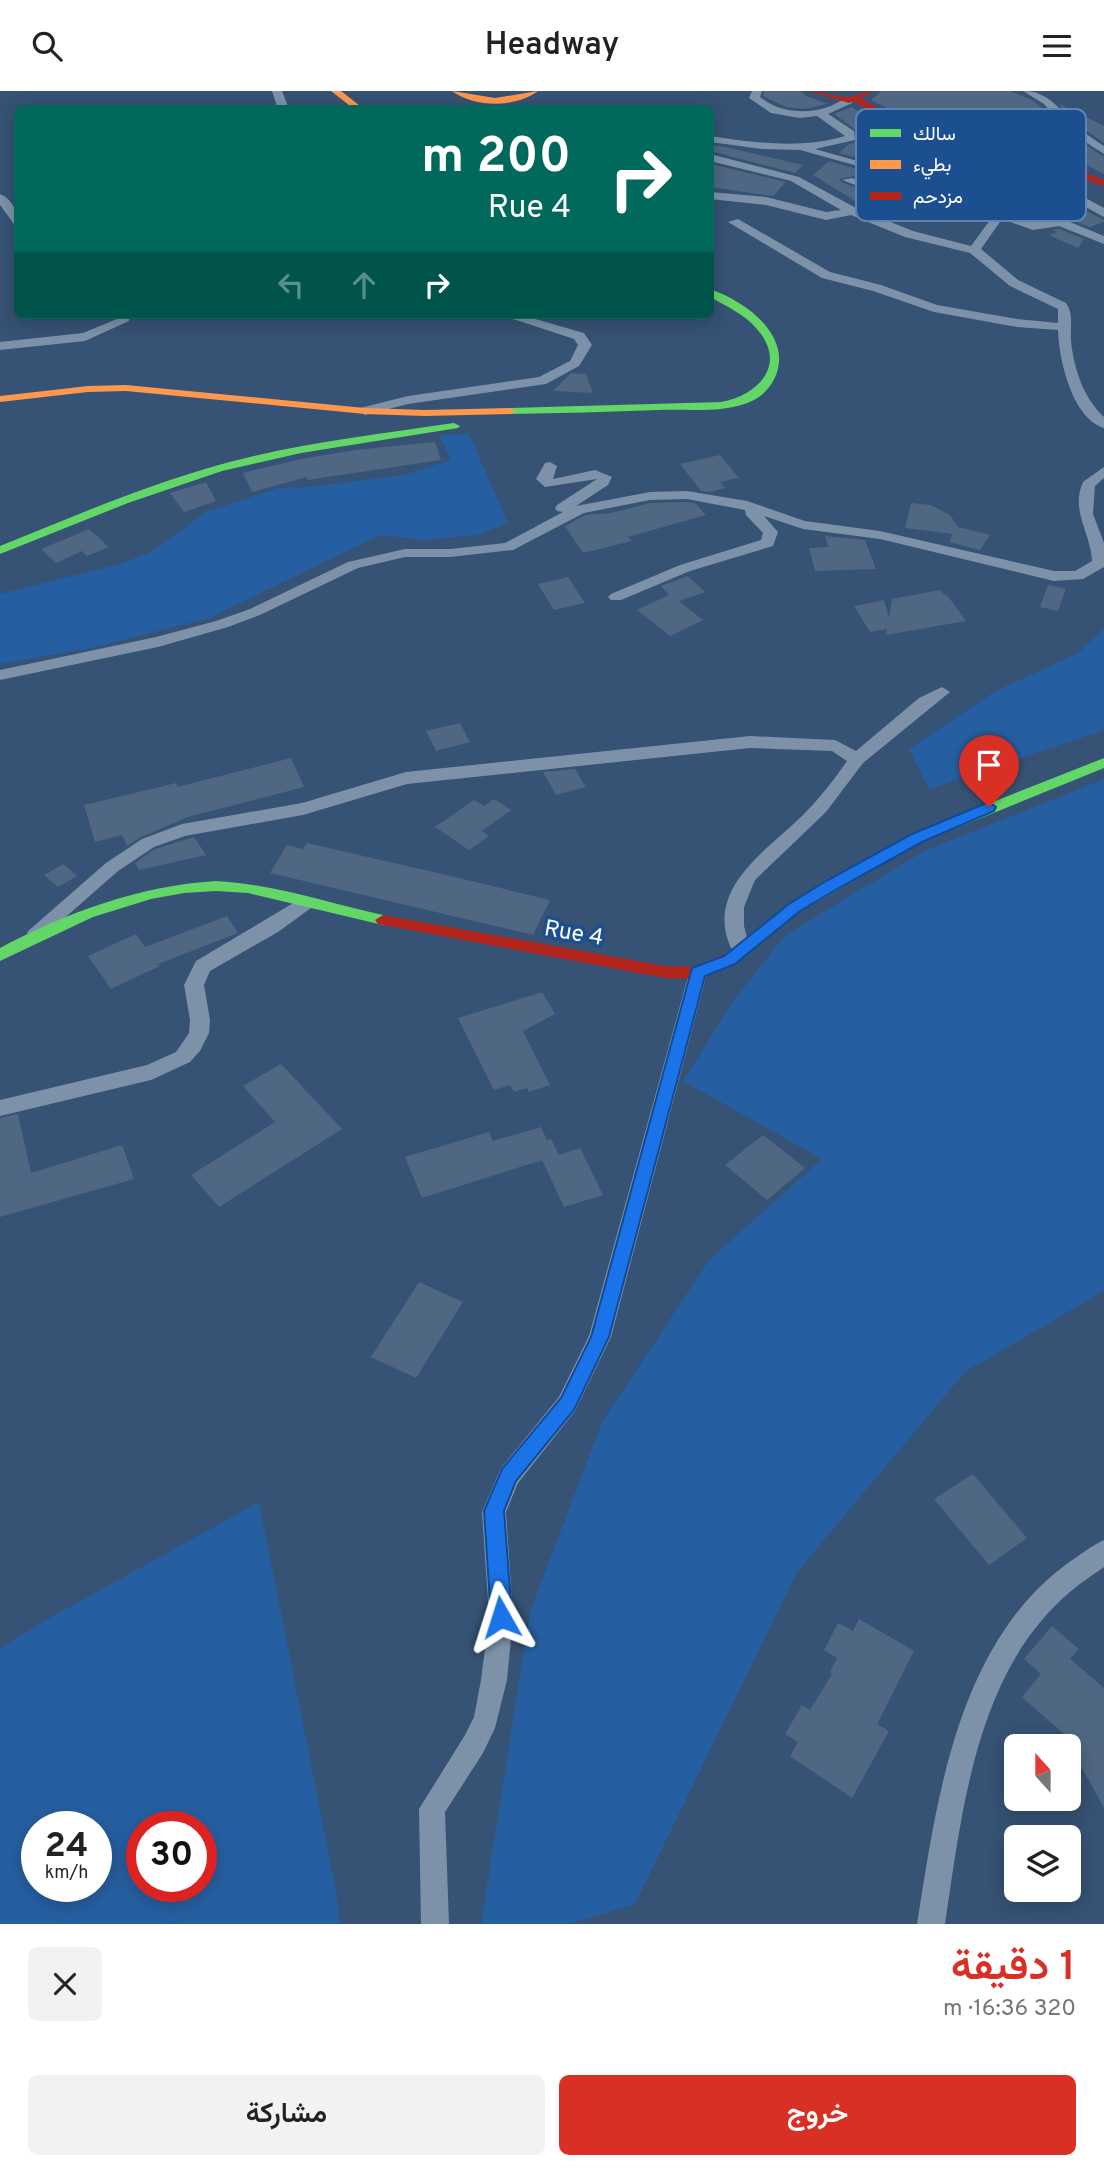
<!DOCTYPE html>
<html lang="ar">
<meta charset="utf-8">
<style>
body{margin:0;font-family:Overpass,Vazirmatn,sans-serif;background:#f2f2f2;color:#222;direction:rtl;height:100vh;display:flex;flex-direction:column;font-size:26px;white-space:nowrap}
*{box-sizing:border-box;margin:0}
p{font-size:23px;color:#767676}
.icon{flex:none;width:38px;height:38px;fill:none;stroke:currentColor;stroke-width:2;stroke-linecap:round;stroke-linejoin:round}
.map{position:relative;height:1833px;overflow:hidden;direction:ltr}
.panel{display:flex;flex-direction:column;background:#fff;flex:1}
.panel>*{flex:none}
.top-card{position:absolute;left:14px;top:14px;width:700px;height:214px;border-radius:10px;box-shadow:0 4px 18px #0003;direction:rtl;background:#00695c;color:#fff;overflow:hidden}
.needle{width:46px;rotate:339deg}
.fabs{position:absolute;left:1004px;top:1643px;display:grid;gap:14px}
.fabs a{display:grid;place-items:center;width:77px;height:77px;border-radius:10px;background:#fff;box-shadow:0 4px 18px #0003;font-size:35px}
.speed{position:absolute;left:21px;top:1720px;display:flex;gap:14px;font-size:35px;font-weight:700;text-align:center}
.speed>*{display:grid;place-content:center;width:91px;height:91px;border-radius:50%;background:#fff;box-shadow:0 4px 18px #0003;line-height:1}
.speed small{font-size:18px;font-weight:400}
.speed .limit{border:10px solid #d22;background:#fff;color:#111}
.pin{position:absolute;display:grid;place-items:center;width:60px;height:60px;color:#fff;margin:-72px -30px;border-radius:50% 50% 50% 0;rotate:-45deg;box-shadow:0 0 7px #0007}
.pin .icon{rotate:45deg}
.me{position:absolute;width:77px;margin:-38px;rotate:354deg;stroke-linejoin:round;filter:drop-shadow(0 0 5px #0008)}
.turn{display:flex;align-items:center;gap:24px;height:147px;padding:0 28px;font-size:32px}
.turn .icon{width:91px;height:91px;stroke-width:2.5}
.turn b{display:block;font-size:49px;line-height:60px}
.lanes{display:flex;align-items:center;height:66px;padding:0 28px;background:#0003;justify-content:center;gap:35px;direction:ltr}
.lanes .off{opacity:.35}
.round{display:grid;place-items:center;flex:none;width:74px;height:74px;border-radius:10px;background:#f2f2f2}
.overview{display:flex;align-items:center;justify-content:space-between;height:119px;padding:0 28px}
h1{font-size:42px;font-weight:600;line-height:52px;color:#d93025}
.button{display:flex;gap:14px;margin-top:auto;padding:14px 28px}
.button a{flex:1;height:80px;border-radius:10px;background:#d93025;color:#fff;font-size:28px;font-weight:600;line-height:80px;text-align:center}
.button a+a{background:#f2f2f2;color:#222}
header{display:flex;justify-content:space-between;align-items:center;height:91px;padding:0 28px;background:#fff;font-size:32px;font-weight:600}
.map>svg:first-child{display:block}
.green{fill:#265fa1;fill-rule:evenodd}
.building{fill:#506783}
.lines{fill:none;stroke-linecap:round;stroke-linejoin:round}
.street{fill:#7d92a8;fill-rule:evenodd}
.fast{fill:#63d668;fill-rule:evenodd}
.slow{fill:#ff974d;fill-rule:evenodd}
.jam{fill:#b3261e;fill-rule:evenodd}
.route{fill:#1a73e8;stroke:#114b97;stroke-width:2}
.labels{text-anchor:middle;stroke-width:7;stroke-linejoin:round;paint-order:stroke}
.street-label{font-size:23px;fill:#fff;stroke:#1b4f8f}
.key{fill:#1b4f8f;stroke:#5f84b1;stroke-width:2}
.key-label{font-size:19px;fill:#fff}
</style>
<header><svg class="icon" aria-label="menu" viewBox="0 0 24 24"><path d="M4 6h16M4 12h16M4 18h16"/></svg>Headway<svg class="icon" aria-label="search" viewBox="0 0 24 24"><circle cx="10" cy="10" r="6"/><path d="M15 15l6 6"/></svg></header>
<div class="map">
<svg width="1104" height="1833" viewBox="0 0 1104 1833">
<rect width="100%" height="100%" fill="#365274"/>
<!-- green -->
<g class="green">
<polygon points="469,343 508,432 477,444 424,449 380,444 209,527 91,557 0,573 0,503 120,473 151,461 206,421 278,397 310,396 404,384 451,369 439,344"/>
<polygon points="1104,537 1104,639 929,698 909,658 994,601 1078,562"/>
<polygon points="1104,688 1104,1200 965,1281 797,1481 635,1813 569,1833 481,1833 530,1521 602,1331 709,1169 822,1068 683,990 732,912 784,845 924,760"/>
<path d="M 259,1411 L 336,1800 L 340,1833 L 0,1833 L 0,1557 L 46,1529 ZM 96,1736 L 96,1796 L 37,1796 L 37,1736 ZM 142,1736 L 201,1736 L 201,1796 L 142,1796 Z"/>
</g>
<!-- building -->
<g class="building">
<polygon points="764,0 801,0 806,5 828,13 803,18 786,16 763,5"/>
<polygon points="881,0 1010,0 1032,9 1048,22 1012,23 1011,32 1059,33 1069,43 1104,66 1104,83 1048,54 1056,49 1001,37 989,47 903,25 871,9"/>
<polygon points="1057,12 1104,35 1104,52 1082,36"/>
<polygon points="852,16 864,25 890,37 898,45 875,65 917,76 935,59 959,66 908,95 932,101 926,106 914,105 853,85 840,88 841,91 912,118 901,128 895,130 873,121 813,84 829,70 875,83 885,78 883,74 839,62 849,53 857,51 861,43 834,23"/>
<polygon points="710,54 721,55 803,74 795,82 710,60"/>
<polygon points="710,73 786,91 773,105 710,96"/>
<polygon points="1050,102 1104,129 1104,131 1090,136 1061,125 1034,128 1010,116"/>
<polygon points="1059,138 1084,148 1078,157 1049,144 1057,141 1053,139"/>
<polygon points="571,282 586,283 593,302 553,300"/>
<polygon points="435,351 441,369 307,389 307,386 252,401 243,382 301,368 355,359"/>
<polygon points="720,364 739,387 720,391 725,397 709,401 701,400 680,373"/>
<polygon points="206,391 216,410 184,421 170,402"/>
<polygon points="687,411 695,412 706,424 628,446 632,450 583,462 565,435 585,424 611,422 650,412"/>
<polygon points="911,412 930,414 950,424 958,436 990,444 980,459 949,451 953,443 905,437"/>
<polygon points="89,438 109,456 87,465 82,460 56,472 41,458"/>
<polygon points="825,445 865,449 876,478 815,480 809,457 828,456"/>
<polygon points="688,485 705,501 679,510 703,529 670,545 637,519 669,504 661,495"/>
<polygon points="568,486 585,512 554,519 538,493"/>
<polygon points="1048,494 1066,498 1058,520 1040,516"/>
<polygon points="940,499 944,504 947,504 966,530 886,544 887,538 870,541 854,515 884,509 889,527 892,508"/>
<polygon points="460,632 470,651 436,660 426,640"/>
<polygon points="291,667 304,696 188,726 141,746 127,755 122,744 95,751 84,714 176,692 177,696"/>
<polygon points="575,678 586,696 556,704 543,681"/>
<polygon points="494,708 511,719 482,740 489,745 469,759 435,736 474,709 484,715"/>
<polygon points="194,746 206,764 139,779 135,772 155,758"/>
<polygon points="307,752 442,783 550,809 533,844 270,782 287,754 303,758"/>
<polygon points="63,773 77,785 58,796 44,784"/>
<polygon points="227,825 238,842 158,873 160,875 111,898 88,865 136,843 145,856"/>
<polygon points="542,901 555,923 523,940 550,994 529,1001 527,997 514,1001 510,994 494,999 458,927"/>
<polygon points="281,973 342,1038 219,1116 191,1084 275,1031 243,995"/>
<polygon points="18,1023 31,1082 122,1054 134,1088 0,1126 0,1027"/>
<polygon points="541,1036 547,1049 551,1048 559,1064 580,1057 603,1104 564,1116 542,1069 422,1107 405,1066 489,1041 493,1050"/>
<polygon points="763,1044 805,1077 767,1109 725,1074"/>
<polygon points="419,1191 463,1211 416,1287 371,1266"/>
<polygon points="973,1383 1027,1447 989,1474 934,1408"/>
<polygon points="859,1528 914,1560 877,1633 889,1640 852,1707 790,1665 798,1651 785,1643 802,1614 810,1619 832,1583 830,1581 837,1567 824,1559 838,1532 853,1540"/>
<polygon points="1052,1535 1079,1558 1070,1568 1104,1597 1104,1717 1076,1666 1072,1650 1022,1606 1041,1583 1024,1568"/>
</g>
<g class="lines">
<!-- street -->
<g class="street">
<polygon points="272,0 282,0 289,18 278,18"/>
<path d="M 752,0 L 762,0 L 760,6 C 780,22 807,24 831,15 C 838,12 843,7 852,8 L 852,12 L 828,23 L 854,40 L 855,49 L 815,58 L 882,77 L 876,80 L 800,59 L 762,58 L 710,51 L 710,45 C 754,52 802,58 845,45 L 817,25 L 800,27 L 771,22 L 749,7 Z"/>
<path d="M 1023,0 C 1049,0 1059,19 1077,35 C 1085,43 1095,49 1104,55 L 1104,63 L 1070,41 L 1060,30 L 1013,30 L 1013,26 L 1017,25 L 1054,24 L 1044,13 Z"/>
<polygon points="891,29 899,29 904,37 919,46 1026,75 1104,117 1104,126 1018,79 911,50 895,41 890,31"/>
<path d="M 710,63 L 799,86 L 856,117 L 913,140 L 971,155 L 993,125 L 978,119 L 912,115 L 842,89 L 852,87 L 913,108 L 980,112 L 1034,131 L 1060,127 L 1104,145 L 1104,153 L 1059,135 L 1033,139 L 1002,128 L 981,158 L 1018,189 L 1066,212 C 1074,223 1070,237 1071,250 C 1074,278 1083,306 1104,326 L 1104,337 C 1072,327 1059,269 1058,239 L 1017,236 L 934,221 L 873,200 L 822,187 L 728,131 L 738,128 L 830,181 L 881,194 L 937,214 L 1017,228 L 1058,232 L 1058,218 L 1010,195 L 970,162 L 905,146 L 851,124 L 826,129 L 766,114 L 710,108 L 710,101 L 766,106 L 826,121 L 841,119 L 791,90 L 710,70 Z"/>
<path d="M 0,103 C 12,108 18,121 18,133 L 14,133 L 0,114 Z"/>
<polygon points="118,224 130,224 129,230 85,250 0,259 0,251 83,242 117,228"/>
<polygon points="501,224 521,224 584,242 592,254 579,275 546,293 408,313 365,324 358,320 360,317 408,305 539,286 570,270 578,254 574,248"/>
<path d="M 550,371 L 557,375 L 553,388 L 595,379 L 612,386 L 608,394 L 576,415 L 650,401 L 687,400 L 747,410 L 805,430 L 880,440 L 1054,480 L 1075,480 L 1092,470 C 1091,442 1070,420 1083,391 L 1104,376 L 1104,387 L 1095,395 L 1093,423 L 1104,452 L 1104,476 L 1083,488 L 1054,490 L 880,448 L 803,438 L 764,425 L 778,441 L 773,455 L 690,480 L 621,509 L 611,509 L 608,506 L 611,503 L 680,474 L 761,449 L 763,442 L 746,424 L 745,419 L 687,408 L 650,409 L 584,422 L 513,459 L 450,466 L 405,466 L 358,477 L 260,524 L 228,536 L 158,556 L 0,589 L 0,579 L 156,546 L 216,530 L 250,518 L 348,471 L 405,458 L 450,458 L 505,452 L 563,421 L 557,420 L 555,417 L 557,414 L 597,388 L 545,396 L 536,388 L 545,372 Z"/>
<path d="M 942,596 L 950,601 L 863,672 L 826,721 L 755,789 L 744,816 L 744,835 L 750,858 L 748,863 L 734,863 C 700,801 765,761 802,725 C 819,708 834,689 847,670 L 832,660 L 750,657 L 407,693 L 303,724 L 185,745 L 154,756 L 118,780 L 43,846 L 29,846 L 27,841 L 106,772 L 142,748 L 182,733 L 302,712 L 406,681 L 750,645 L 835,649 L 856,660 L 919,607 Z"/>
<polygon points="305,805 311,807 314,812 311,817 278,841 210,880 204,894 210,929 209,942 200,960 190,971 151,989 0,1025 0,1009 147,974 176,961 189,942 190,929 184,894 196,870"/>
<polygon points="698,875 705,877 707,882 611,1246 575,1320 518,1392 506,1421 513,1526 507,1589 495,1637 483,1662 445,1721 449,1833 421,1833 419,1718 465,1644 474,1626 481,1589 489,1526 482,1421 501,1377 559,1306 589,1245 689,882 691,877"/>
<path d="M 1104,1449 L 1104,1476 C 1093,1484 1080,1492 1070,1501 C 976,1580 962,1720 945,1833 L 917,1833 C 937,1708 957,1553 1068,1472 C 1080,1464 1091,1455 1104,1449 Z"/>
</g>
<!-- fast -->
<g class="fast">
<path d="M 710,198 C 736,207 769,228 777,255 C 784,276 773,299 754,309 C 727,323 689,318 659,319 C 609,321 560,322 510,323 L 504,320 L 510,317 L 721,311 C 760,304 788,272 756,237 C 744,223 726,215 710,206 Z"/>
<path d="M 454,332 L 460,335 L 458,337 L 301,362 L 222,380 L 128,412 L 0,463 L 0,455 C 82,422 164,386 250,366 C 317,350 386,342 454,332 Z"/>
<polygon points="1104,667 1104,677 922,751 800,820 740,868 730,868 727,864 790,812 912,743"/>
<path d="M 216,790 C 274,793 327,812 383,824 L 391,829 L 383,834 L 248,802 L 216,800 L 184,802 L 151,808 L 93,826 L 0,870 L 0,857 C 68,821 138,795 216,790 Z"/>
</g>
<!-- slow -->
<g class="slow">
<polygon points="331,0 341,0 364,18 354,18"/>
<path d="M 452,0 L 495,7 L 538,0 C 515,17 475,17 452,0 Z"/>
<polygon points="126,294 365,317 425,319 510,317 516,320 510,323 425,325 365,323 126,300 88,301 0,311 0,305 88,295"/>
</g>
<!-- jam -->
<g class="jam">
<path d="M 808,0 C 821,0 834,6 847,6 C 856,6 864,0 874,0 L 861,7 C 907,38 960,44 1013,57 C 1044,64 1074,77 1104,89 L 1104,95 C 1078,87 1054,74 1028,66 C 970,50 903,48 854,10 L 849,12 Z"/>
<polygon points="383,824 665,875 696,876 735,858 743,864 740,868 698,888 665,887 378,833 375,829"/>
</g>
</g>
<!-- route -->
<polygon class="route" points="989,711 996,716 994,720 922,751 837,798 800,820 735,873 705,885 609,1246 574,1319 516,1390 504,1420 512,1526 509,1533 501,1536 494,1533 491,1526 484,1420 502,1378 561,1307 591,1246 692,877 724,865 789,813 826,790 912,743"/>
<g class="labels">
<!-- street labels -->
<g class="street-label">
<text transform="translate(574 841) rotate(10)" y="8">Rue 4</text>
</g>
</g>
<!-- legend -->
<rect x="856" y="18" width="230" height="112" rx="10" class="key"/>
<rect x="870" y="38" width="31" height="8" fill="#63d668"/>
<rect x="870" y="69" width="31" height="9" fill="#ff974d"/>
<rect x="870" y="101" width="31" height="8" fill="#b3261e"/>
<g class="key-label">
<text x="913" y="49">سالك</text>
<text x="913" y="80">بطيء</text>
<text x="913" y="112">مزدحم</text>
</g>
</svg>
<div class="fabs">
<a><svg class="needle" viewBox="-14 -14 28 28"><path d="M0-13l5 13h-10z" fill="#e53935"/><path d="M0 13l5-13h-10z" fill="#767676"/></svg></a>
<a><svg class="icon" aria-label="layers" viewBox="0 0 24 24"><path d="M12 4l9 5-9 5-9-5zM3 14l9 5 9-5"/></svg></a>
</div>
<div class="speed"><div>24<small>km/h</small></div><div class="limit">30</div></div>
<div class="pin" style="left:989px;top:716px;background:#d93025"><svg class="icon" aria-label="arrive" viewBox="0 0 24 24"><path d="M6 21V4h12l-3 4 3 4H6"/></svg></div>
<svg class="me" style="left:501px;top:1526px" viewBox="-20 -20 40 40"><path d="M0-17L14 15 0 8-14 15z" fill="#1a73e8" stroke="#fff" stroke-width="4"/></svg>
<div class="top-card">
<div class="turn"><svg class="icon" aria-label="right" viewBox="0 0 24 24"><path d="M7 20v-9h11M14 6l5 5-5 5"/></svg><div><b>200 m</b>Rue 4</div></div>
<div class="lanes"><svg class="icon off" aria-label="left" viewBox="0 0 24 24"><path d="M17 20v-9H6M10 6l-5 5 5 5"/></svg><svg class="icon off" aria-label="ahead" viewBox="0 0 24 24"><path d="M12 20V5M6 11l6-6 6 6"/></svg><svg class="icon" aria-label="right" viewBox="0 0 24 24"><path d="M7 20v-9h11M14 6l5 5-5 5"/></svg></div>
</div>
</div>
<section class="panel">
<div class="overview"><div><h1>1 دقيقة</h1><p>320 m · 16:36</p></div><a class="round"><svg class="icon" aria-label="close" viewBox="0 0 24 24"><path d="M6 6l12 12M18 6L6 18"/></svg></a></div>
<div class="button"><a>خروج</a><a>مشاركة</a></div>
</section>
